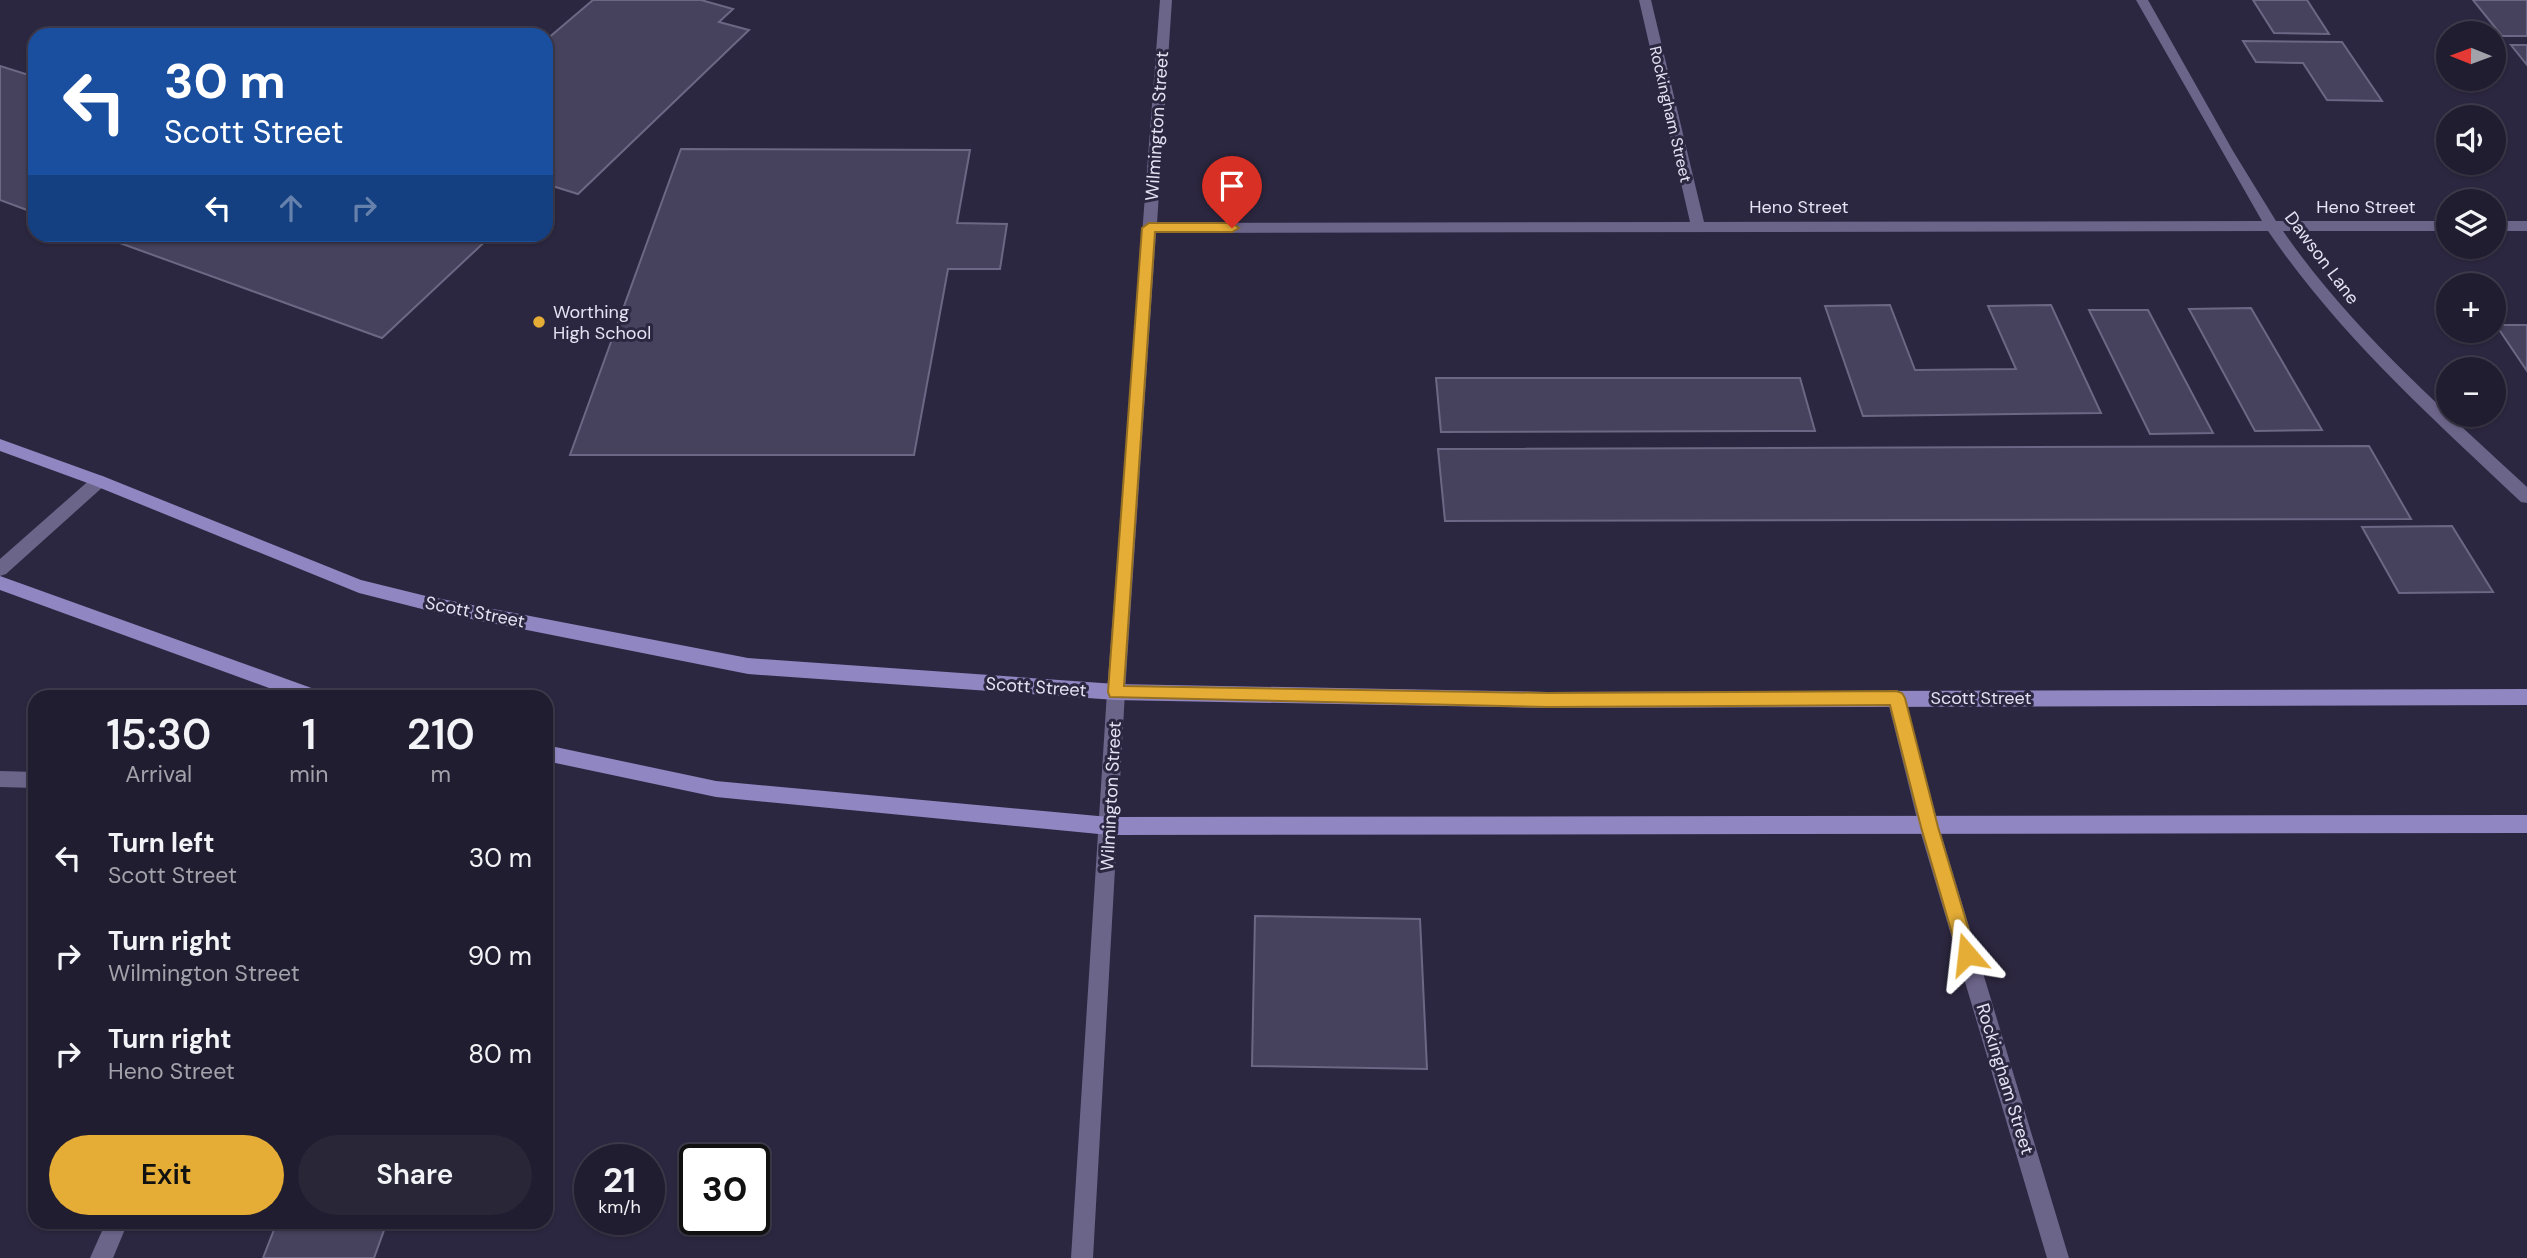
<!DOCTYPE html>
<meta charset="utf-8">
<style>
body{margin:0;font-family:"DM Sans",sans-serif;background:#292638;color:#f1f3f6;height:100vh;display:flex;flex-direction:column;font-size:26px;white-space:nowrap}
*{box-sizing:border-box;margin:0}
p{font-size:23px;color:#a2a2ab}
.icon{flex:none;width:38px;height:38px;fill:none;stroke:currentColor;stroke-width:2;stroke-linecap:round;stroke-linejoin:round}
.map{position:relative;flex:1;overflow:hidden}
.sheet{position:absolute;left:28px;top:690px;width:525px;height:539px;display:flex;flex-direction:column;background:#211d30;border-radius:21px;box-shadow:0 2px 5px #0004,0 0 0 2px #3e3b4c}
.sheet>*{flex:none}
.banner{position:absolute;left:28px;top:28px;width:525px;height:214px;border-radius:21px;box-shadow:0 2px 5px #0004,0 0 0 2px #3e3b4c;background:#1a4fa0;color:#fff;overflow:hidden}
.needle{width:46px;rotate:271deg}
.buttons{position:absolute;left:2436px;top:21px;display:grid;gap:14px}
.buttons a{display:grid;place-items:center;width:70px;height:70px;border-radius:50%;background:#211d30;box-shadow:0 2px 5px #0004,0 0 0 2px #3e3b4c;font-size:35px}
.speed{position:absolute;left:574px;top:1144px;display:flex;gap:14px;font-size:35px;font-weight:700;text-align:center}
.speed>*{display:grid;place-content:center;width:91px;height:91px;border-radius:50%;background:#211d30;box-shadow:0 2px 5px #0004,0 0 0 2px #3e3b4c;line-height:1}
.speed small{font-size:18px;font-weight:400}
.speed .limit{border:4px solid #111;border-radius:10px;background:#fff;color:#111}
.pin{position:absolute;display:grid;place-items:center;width:60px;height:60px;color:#fff;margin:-72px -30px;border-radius:50% 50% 50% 0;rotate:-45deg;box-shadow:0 0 7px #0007}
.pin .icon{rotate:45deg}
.me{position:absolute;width:77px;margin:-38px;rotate:343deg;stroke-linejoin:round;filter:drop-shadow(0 0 5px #0008)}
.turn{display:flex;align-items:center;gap:24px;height:147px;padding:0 21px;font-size:32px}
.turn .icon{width:91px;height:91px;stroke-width:2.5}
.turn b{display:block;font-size:49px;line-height:60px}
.lanes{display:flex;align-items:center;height:66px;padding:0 21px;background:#0003;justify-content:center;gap:35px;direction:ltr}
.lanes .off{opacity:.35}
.eta{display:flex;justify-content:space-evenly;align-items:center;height:119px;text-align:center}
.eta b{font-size:42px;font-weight:600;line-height:49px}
.button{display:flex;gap:14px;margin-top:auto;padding:14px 21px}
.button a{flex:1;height:80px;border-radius:42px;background:#e5ad35;color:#111;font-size:28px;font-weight:600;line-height:80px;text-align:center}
.button a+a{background:#292638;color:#f1f3f6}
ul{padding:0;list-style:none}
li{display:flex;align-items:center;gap:21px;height:98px;padding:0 21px}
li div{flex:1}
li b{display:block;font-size:26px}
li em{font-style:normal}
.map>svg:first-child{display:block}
.building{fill:#46415c;stroke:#6c6784;stroke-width:2}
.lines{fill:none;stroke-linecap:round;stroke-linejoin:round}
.minor{fill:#6c658a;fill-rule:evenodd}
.secondary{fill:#9086c1;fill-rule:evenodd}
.route{fill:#e5ad35;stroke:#957022;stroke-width:2}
.poi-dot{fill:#e5ad35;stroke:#2c2740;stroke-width:2.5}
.labels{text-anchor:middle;stroke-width:6;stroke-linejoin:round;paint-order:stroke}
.far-street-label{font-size:16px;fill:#e4e2f3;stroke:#2c2740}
.street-label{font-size:18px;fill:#e4e2f3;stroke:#2c2740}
.poi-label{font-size:18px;fill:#e4e2f3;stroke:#2c2740;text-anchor:start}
</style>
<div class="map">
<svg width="2527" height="1258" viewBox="0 0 2527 1258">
<rect width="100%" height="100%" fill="#2c2740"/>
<!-- building -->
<g class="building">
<polygon points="593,0 701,0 733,9 719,22 749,30 578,194 546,184 546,40"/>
<polygon points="2253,0 2307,0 2329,34 2274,33"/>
<polygon points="2473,0 2527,0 2527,36 2502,36"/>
<polygon points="2243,41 2342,42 2382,101 2327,100 2303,63 2256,62"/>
<polygon points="2511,45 2527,45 2527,65"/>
<polygon points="0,66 35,77 35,213 0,200"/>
<polygon points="681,149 970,150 957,223 1007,224 1000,269 948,269 914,455 570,455"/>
<polygon points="95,234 493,234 382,338"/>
<polygon points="1890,305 1915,370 2016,369 1988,306 2051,305 2101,413 1863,416 1825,306"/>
<polygon points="2251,308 2322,430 2255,431 2189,309"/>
<polygon points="2089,310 2148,310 2213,433 2150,434"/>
<polygon points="2496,325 2527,325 2527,371"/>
<polygon points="1436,378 1800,378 1815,431 1441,432"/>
<polygon points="2369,446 2411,519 1445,521 1438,449"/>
<polygon points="2452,526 2493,592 2399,593 2362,527"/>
<polygon points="1255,916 1420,919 1427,1069 1252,1066"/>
<polygon points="277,1222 387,1222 374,1258 263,1258"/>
</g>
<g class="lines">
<!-- minor -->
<g class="minor">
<path d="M 1160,0 L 1172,0 L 1157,223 L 1690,222 L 1639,0 L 1651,0 L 1704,222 L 2262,221 L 2136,0 L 2148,0 L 2233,151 L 2276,221 L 2448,221 L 2448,231 L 2283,231 C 2351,329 2440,406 2527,487 L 2527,503 L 2521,502 C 2430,416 2339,335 2268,231 L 1156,233 L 1125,692 L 1093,1258 L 1071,1258 L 1107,692 Z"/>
<rect x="2494" y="221" width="33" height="10"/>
<polygon points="99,475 105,477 107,481 105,485 6,574 0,576 0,559 93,477"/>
<polygon points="1896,690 1902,692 1905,698 1939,827 2069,1258 2047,1258 1919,827 1887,698 1890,692"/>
<polygon points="0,771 35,772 35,788 0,787"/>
<polygon points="106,1222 128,1222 113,1258 90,1258"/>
</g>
<!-- secondary -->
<g class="secondary">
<polygon points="0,439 105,477 361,580 426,596 748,658 1116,684 1547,692 2527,689 2527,705 1547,708 1116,700 748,674 426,610 359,593 93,485 0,451"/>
<polygon points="0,576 317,690 320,696 291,696 0,590"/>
<polygon points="546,745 716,781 1109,817 2527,815 2527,833 1109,835 716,797 546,761"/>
</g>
</g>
<!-- route -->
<polygon class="route" points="1149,223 1232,223 1239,228 1232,232 1155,232 1124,686 1547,693 1896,691 1902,693 1905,698 1938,827 1976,954 1974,960 1967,963 1961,960 1958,954 1921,827 1890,705 1547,707 1110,697 1108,692 1142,228"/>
<!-- markers -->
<circle class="poi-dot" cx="539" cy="322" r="7"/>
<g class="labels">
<!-- far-street labels -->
<g class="far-street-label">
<text transform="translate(1671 114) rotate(77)" y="6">Rockingham Street</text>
</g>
<!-- street labels -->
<g class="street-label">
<text transform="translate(1157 126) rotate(-86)" y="6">Wilmington Street</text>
<text x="1799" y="213">Heno Street</text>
<text x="2366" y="213">Heno Street</text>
<text transform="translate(2322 258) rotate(53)" y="6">Dawson Lane</text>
<text transform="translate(475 612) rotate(11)" y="6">Scott Street</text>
<text transform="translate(1036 687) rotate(4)" y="6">Scott Street</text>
<text x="1981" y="704">Scott Street</text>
<text transform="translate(1111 796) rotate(-87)" y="6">Wilmington Street</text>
<text transform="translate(2005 1079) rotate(73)" y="6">Rockingham Street</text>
</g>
<!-- poi labels -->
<g class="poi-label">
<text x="553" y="318">Worthing<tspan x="553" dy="21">High School</tspan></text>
</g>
</g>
</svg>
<div class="buttons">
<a><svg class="needle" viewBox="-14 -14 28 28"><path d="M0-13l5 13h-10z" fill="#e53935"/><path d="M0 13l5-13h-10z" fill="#a2a2ab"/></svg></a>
<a><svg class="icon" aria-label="sound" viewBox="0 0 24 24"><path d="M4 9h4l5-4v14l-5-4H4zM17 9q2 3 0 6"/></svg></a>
<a><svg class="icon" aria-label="layers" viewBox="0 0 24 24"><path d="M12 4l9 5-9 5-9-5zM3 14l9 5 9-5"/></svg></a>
<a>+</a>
<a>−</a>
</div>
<div class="speed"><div>21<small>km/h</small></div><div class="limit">30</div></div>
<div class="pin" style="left:1232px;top:228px;background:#d93025"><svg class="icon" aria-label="arrive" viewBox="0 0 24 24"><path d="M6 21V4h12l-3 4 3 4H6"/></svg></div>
<svg class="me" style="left:1967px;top:954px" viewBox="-20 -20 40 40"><path d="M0-17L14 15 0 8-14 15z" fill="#e5ad35" stroke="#fff" stroke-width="4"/></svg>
<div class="banner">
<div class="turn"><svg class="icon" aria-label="left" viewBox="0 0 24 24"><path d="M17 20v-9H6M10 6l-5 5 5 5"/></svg><div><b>30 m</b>Scott Street</div></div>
<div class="lanes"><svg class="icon" aria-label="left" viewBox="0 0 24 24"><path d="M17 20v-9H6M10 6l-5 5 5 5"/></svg><svg class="icon off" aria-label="ahead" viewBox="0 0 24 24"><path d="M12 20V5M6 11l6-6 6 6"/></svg><svg class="icon off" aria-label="right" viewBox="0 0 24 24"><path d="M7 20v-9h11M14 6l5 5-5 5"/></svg></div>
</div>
<section class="sheet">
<div class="eta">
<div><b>15:30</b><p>Arrival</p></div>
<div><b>1</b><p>min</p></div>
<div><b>210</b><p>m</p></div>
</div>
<ul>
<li><svg class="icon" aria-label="left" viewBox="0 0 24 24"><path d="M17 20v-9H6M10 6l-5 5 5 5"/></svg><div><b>Turn left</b><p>Scott Street</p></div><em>30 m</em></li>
<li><svg class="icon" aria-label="right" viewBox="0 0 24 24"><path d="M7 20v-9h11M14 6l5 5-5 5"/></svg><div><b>Turn right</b><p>Wilmington Street</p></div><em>90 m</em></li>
<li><svg class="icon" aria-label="right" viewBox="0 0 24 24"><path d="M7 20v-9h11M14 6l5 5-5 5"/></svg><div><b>Turn right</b><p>Heno Street</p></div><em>80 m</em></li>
</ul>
<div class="button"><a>Exit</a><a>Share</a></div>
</section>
</div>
